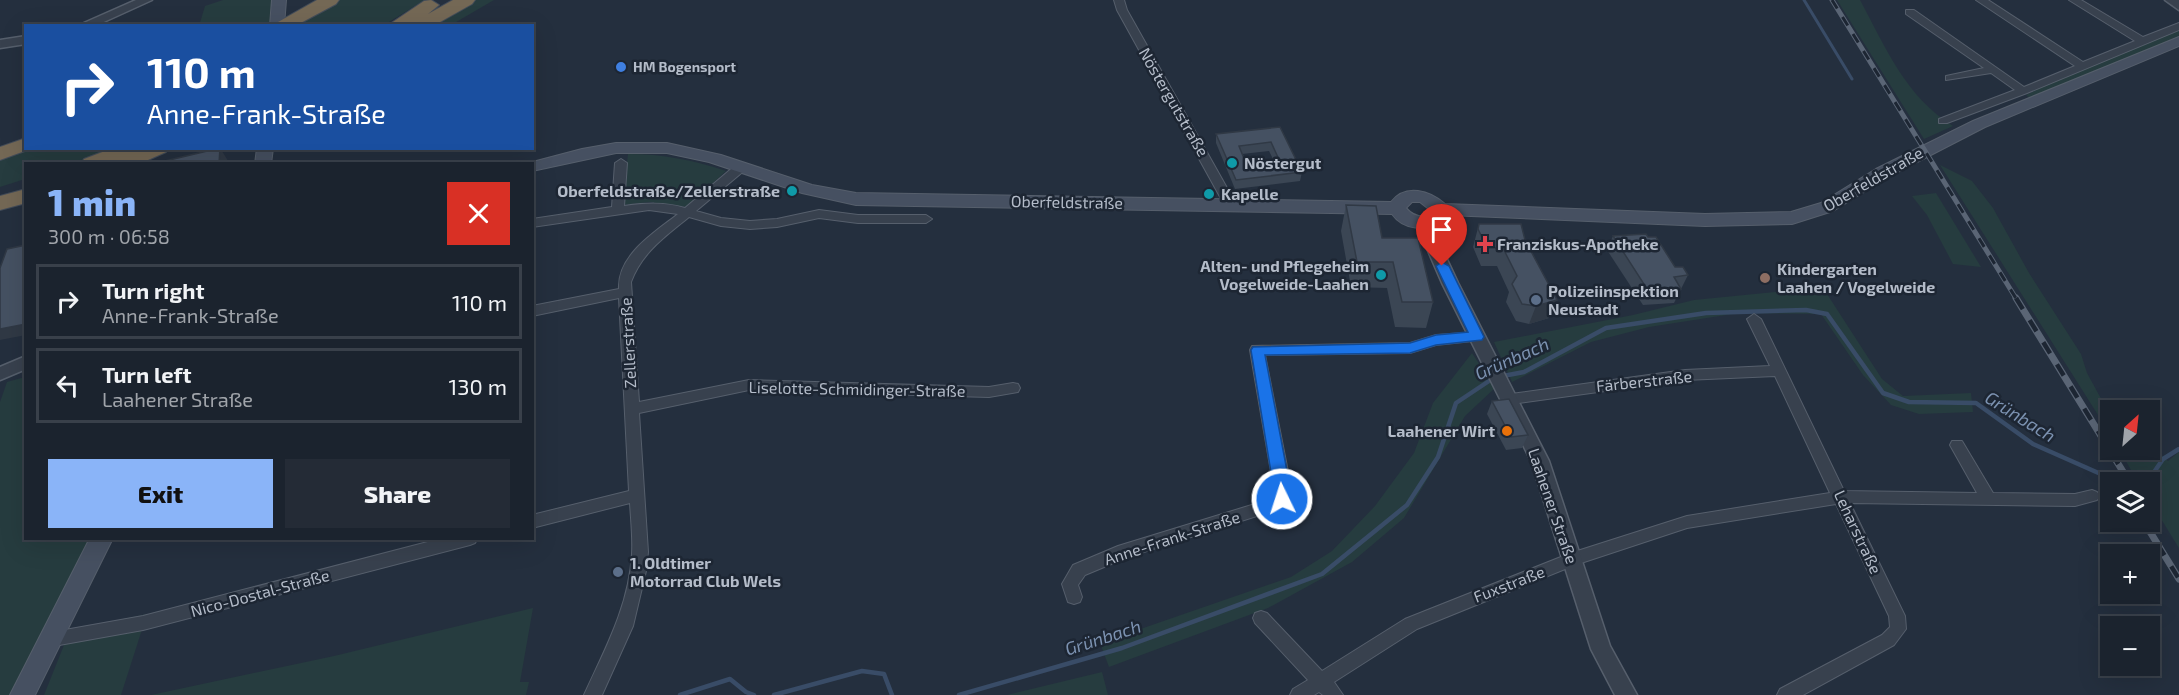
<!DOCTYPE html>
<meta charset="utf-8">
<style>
body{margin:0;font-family:"Exo 2",sans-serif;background:#242b36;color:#f1f3f6;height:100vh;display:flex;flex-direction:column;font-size:22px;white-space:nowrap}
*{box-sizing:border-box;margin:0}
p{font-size:20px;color:#a0a4aa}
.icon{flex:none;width:33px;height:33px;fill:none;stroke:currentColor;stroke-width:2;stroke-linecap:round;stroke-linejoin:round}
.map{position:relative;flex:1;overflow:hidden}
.details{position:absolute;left:24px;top:162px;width:510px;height:378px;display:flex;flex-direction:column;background:#1b232e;border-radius:0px;box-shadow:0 6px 24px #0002,0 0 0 2px #39404a}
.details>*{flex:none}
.hud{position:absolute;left:24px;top:24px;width:510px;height:126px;border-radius:0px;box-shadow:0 6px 24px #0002,0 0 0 2px #39404a;background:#1a4fa0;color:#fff;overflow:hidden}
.needle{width:39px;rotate:27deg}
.fabs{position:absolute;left:2100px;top:400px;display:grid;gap:12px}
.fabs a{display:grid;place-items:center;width:60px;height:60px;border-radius:0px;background:#1b232e;box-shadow:0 6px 24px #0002,0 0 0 2px #39404a;font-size:30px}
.pin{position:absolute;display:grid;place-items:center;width:51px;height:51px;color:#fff;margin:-62px -26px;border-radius:50% 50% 50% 0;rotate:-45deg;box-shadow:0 0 6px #0007}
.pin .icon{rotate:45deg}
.me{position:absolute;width:66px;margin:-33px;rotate:356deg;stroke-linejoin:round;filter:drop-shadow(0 0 4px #0008)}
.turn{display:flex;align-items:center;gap:21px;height:126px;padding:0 24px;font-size:27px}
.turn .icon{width:78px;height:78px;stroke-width:2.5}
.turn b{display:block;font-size:42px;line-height:51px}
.round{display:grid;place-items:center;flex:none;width:63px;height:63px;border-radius:0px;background:#242b36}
.head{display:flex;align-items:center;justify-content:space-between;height:102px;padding:0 24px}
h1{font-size:36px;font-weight:800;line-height:45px;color:#8ab4f8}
.action{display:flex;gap:12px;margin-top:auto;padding:12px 24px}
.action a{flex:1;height:69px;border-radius:0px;background:#8ab4f8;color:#111;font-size:24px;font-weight:800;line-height:69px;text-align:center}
.action a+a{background:#242b36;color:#f1f3f6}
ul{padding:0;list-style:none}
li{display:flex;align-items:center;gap:18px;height:75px;margin:0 12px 9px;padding:0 12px;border:3px solid #39404a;border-radius:0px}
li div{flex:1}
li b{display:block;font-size:22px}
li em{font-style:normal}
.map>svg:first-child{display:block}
.green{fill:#263c3f}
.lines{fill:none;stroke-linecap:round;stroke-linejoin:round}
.stream-far1{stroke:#394c67;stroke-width:3}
.stream{stroke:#394c67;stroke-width:4.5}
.minor-casing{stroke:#565f6c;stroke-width:2}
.tertiary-casing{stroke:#565f6c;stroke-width:3}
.secondary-casing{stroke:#565f6c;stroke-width:2}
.motorway-casing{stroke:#434c59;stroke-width:2}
.minor{fill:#38414e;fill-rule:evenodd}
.tertiary{fill:#38414e;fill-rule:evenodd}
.secondary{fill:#465061;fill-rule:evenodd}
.motorway{fill:#746855;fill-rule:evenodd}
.rail-far1-casing{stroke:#5a6575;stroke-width:5}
.rail-casing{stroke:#5a6575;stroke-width:7}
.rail-far1{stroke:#1d2633;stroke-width:3;stroke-dasharray:10;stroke-linecap:butt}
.rail{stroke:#1d2633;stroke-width:4.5;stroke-dasharray:13;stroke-linecap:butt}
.wall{fill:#3b4654;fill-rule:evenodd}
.shaded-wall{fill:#303945}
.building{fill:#455162;stroke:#303945;stroke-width:1.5;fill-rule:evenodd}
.route{fill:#1a73e8;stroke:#114b97;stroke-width:1.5}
.shop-dot{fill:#3f7fe0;stroke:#1d2633;stroke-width:2}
.culture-dot{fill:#0f9aa8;stroke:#1d2633;stroke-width:2}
.health-dot{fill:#e0444e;stroke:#1d2633;stroke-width:2}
.education-dot{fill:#8d6e63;stroke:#1d2633;stroke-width:2}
.service-dot{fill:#5c6f8a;stroke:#1d2633;stroke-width:2}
.food-dot{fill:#e8710a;stroke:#1d2633;stroke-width:2}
.labels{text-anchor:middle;stroke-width:5;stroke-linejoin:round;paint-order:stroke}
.far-poi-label{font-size:14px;font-weight:bold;fill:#b4bcc9;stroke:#1d2633;text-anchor:start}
.street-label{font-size:16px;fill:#b4bcc9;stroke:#1d2633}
.poi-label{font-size:16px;font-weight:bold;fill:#b4bcc9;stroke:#1d2633;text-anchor:start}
.water-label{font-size:18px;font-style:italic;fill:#7c92b1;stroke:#1d2633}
</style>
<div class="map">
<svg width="2179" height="695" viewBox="0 0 2179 695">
<rect width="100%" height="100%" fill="#242f3e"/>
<!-- green -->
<g class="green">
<polygon points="223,0 275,0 273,23 268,25 199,26 205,6"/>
<polygon points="339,0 425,0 384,25 290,26"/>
<polygon points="476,0 494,0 451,25 434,26"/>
<path d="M 1837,0 L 1860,0 C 1886,48 1905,96 1953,126 L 1924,139 Z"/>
<polygon points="2179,29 2179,37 2031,99 2026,95 2107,56"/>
<polygon points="26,149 115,149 73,163 26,164 25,179 0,187 0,159"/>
<path d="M 628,154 C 663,154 693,160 726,171 L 687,207 L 650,202 L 622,205 Z"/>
<polygon points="1940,165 1972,181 1993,208 2029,273 2081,354 2087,373 2110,415 2110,434"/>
<polygon points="1936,193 1981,267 1953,264 1927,215 1912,196"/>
<polygon points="1806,289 1827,294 1882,379 1903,396 1971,393 1973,412 1919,414 1891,405 1863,375 1821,314 1739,313 1649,327 1591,342 1512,382 1494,342 1633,315 1694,300"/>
<polygon points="1472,353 1495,388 1465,416 1404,518 1352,562 1268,608 1109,667 1100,643 1291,577 1332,551 1375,506 1414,453 1433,403"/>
<polygon points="25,377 26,538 94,539 15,695 0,695 0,402 7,382"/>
<polygon points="2120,450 2131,450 2135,457 2155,450 2168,461 2179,452 2179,548 2150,501 2150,483 2138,483"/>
<polygon points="533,608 520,682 529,682 526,695 151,695 334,656"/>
<polygon points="147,614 121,695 44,695 70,630"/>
<polygon points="1102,672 1108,695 1007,695"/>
</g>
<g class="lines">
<!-- stream-far1 -->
<polyline class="stream-far1" points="1804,0 1852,79"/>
<!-- stream -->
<g class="stream">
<polyline points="1503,376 1524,372 1606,328 1706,313 1806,310 1827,314 1883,393 1909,402 1976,403 2033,444 2103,475 2150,478 2163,459 2179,449"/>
<polyline points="680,695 730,679 746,692 754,695"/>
<polyline points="774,695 862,671 884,674 892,695"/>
<polyline points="959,695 1122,648 1322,574 1407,505 1438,457 1456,403 1492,379"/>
</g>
<defs>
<g id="minor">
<polygon points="1114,0 1124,0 1127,10 1236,204 1234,207 1230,208 1224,204 1117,10"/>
<polygon points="1976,0 1988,0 2083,62 2135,41 2069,0 2081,0 2143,37 2179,23 2179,30 2027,93 1947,123 1939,123 1939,119 2015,90 1991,73 1946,80 1946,76 1984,68 1906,14 1906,10 1914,10 2024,87 2075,66"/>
<path d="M 621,159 L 627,163 L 624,206 C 646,203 664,202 685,208 L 737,164 L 741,163 L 747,167 L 745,170 L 696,211 L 721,218 L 750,221 L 777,219 L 819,210 L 858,215 L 926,215 L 932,219 L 926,223 L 858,223 L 819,218 L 777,227 L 750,229 L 721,226 L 689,217 C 666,236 642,252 631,282 L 639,402 L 749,380 L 989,387 L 1013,383 L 1018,384 L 1020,388 L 1018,392 L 989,397 L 749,390 L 639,413 L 648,552 L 646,571 L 633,626 L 602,695 L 584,695 C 605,649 629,606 632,554 C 633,538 631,520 630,503 L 532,528 L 532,515 L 629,491 L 619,298 L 532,316 L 532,306 L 619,289 C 617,255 655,232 678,214 L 649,210 L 532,227 L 532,219 L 612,207 L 615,163 Z"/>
<polygon points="1754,314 1761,319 1844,491 1977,493 1950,445 1952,441 1962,441 1993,493 2075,494 2092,490 2097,492 2100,496 2097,500 2075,506 1850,503 1905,616 1906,629 1894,645 1803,695 1777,695 1780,689 1882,635 1890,627 1889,616 1836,504 1687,528 1575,565 1417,629 1334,682 1343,695 1323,695 1319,692 1314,695 1290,695 1293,689 1308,680 1255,623 1253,618 1255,613 1261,611 1267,613 1322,671 1405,619 1571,553 1687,516 1830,493 1775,376 1685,380 1511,404 1506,403 1504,399 1506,395 1511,394 1685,370 1770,366 1747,319"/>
<polygon points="1477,332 1484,337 1482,340 1436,345 1410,353 1265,355 1292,492 1287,503 1273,511 1128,557 1085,575 1078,585 1082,597 1080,602 1074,604 1068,602 1062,584 1073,565 1118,546 1268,500 1275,495 1250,350 1252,346 1410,343 1436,335"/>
<polygon points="443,538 478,538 475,543 470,545 143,630 48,647 42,645 40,640 42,635 48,633 143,616"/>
</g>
<g id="tertiary">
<polygon points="136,0 152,0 95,26 77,26"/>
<polygon points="2165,0 2179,0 2179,10"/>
<polygon points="26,36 26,44 0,48 0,40"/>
<polygon points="1423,218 1430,223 1458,283 1549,461 1610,646 1637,695 1615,695 1591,649 1531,461 1442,283 1416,223"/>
<polygon points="26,356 26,369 0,380 0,367"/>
</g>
<g id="secondary">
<polygon points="272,0 286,0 284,26 270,26"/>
<path d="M 2179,37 L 2179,46 L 1985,127 L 1888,177 L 1833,211 L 1792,224 L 1705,226 L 1447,215 L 1443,223 C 1425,230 1404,231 1392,214 L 856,205 L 802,193 L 709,162 L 667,153 L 616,153 L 532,171 L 532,164 L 525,164 L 582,149 L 616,143 L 667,143 L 721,155 L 812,185 L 856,193 L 1391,202 C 1406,183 1430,191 1445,204 L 1705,214 L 1791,212 L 1821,203 L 1876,169 L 1973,121 ZM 1412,202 L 1420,202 L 1430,210 L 1429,216 C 1419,218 1412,215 1406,208 Z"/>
<polygon points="257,148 273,148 271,164 255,164"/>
<polygon points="90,538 113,538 35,695 10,695"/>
</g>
<g id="motorway">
<polygon points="317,0 339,0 336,4 295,26 271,26"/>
<polygon points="431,0 439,5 428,14 453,0 475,0 472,4 433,26 387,26 424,1"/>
<polygon points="26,138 26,148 33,148 0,160 0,147"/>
<polygon points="113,148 169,148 166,152 139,164 81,164 84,159"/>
<polygon points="26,189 26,203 0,210 0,196"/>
</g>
</defs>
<!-- minor casing -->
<use href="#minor" class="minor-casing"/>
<!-- tertiary casing -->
<use href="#tertiary" class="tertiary-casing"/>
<!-- secondary casing -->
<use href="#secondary" class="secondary-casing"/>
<!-- motorway casing -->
<use href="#motorway" class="motorway-casing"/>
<!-- minor -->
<use href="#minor" class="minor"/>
<!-- tertiary -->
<use href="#tertiary" class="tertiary"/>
<!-- secondary -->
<use href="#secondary" class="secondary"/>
<!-- motorway -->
<use href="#motorway" class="motorway"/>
<defs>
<polyline id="rail-far1" points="1832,0 2017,300"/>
<g id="rail">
<polyline points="2016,298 2130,483"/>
<polyline points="2144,522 2179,579"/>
</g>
</defs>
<!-- rail-far1 casing -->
<use href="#rail-far1" class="rail-far1-casing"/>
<!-- rail casing -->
<use href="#rail" class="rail-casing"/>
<!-- rail-far1 -->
<use href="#rail-far1" class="rail-far1"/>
<!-- rail -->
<use href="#rail" class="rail"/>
</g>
<!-- wall -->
<g class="wall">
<path d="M 1280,127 L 1302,172 L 1300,181 L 1235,189 L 1216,143 L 1216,134 ZM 1269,151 L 1275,163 L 1247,166 L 1242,154 Z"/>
<polygon points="1346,205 1382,238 1433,302 1426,328 1395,327 1387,288 1351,287 1341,231"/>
<polygon points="1479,224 1525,240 1549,318 1529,324 1516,321 1506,302 1509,292 1497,266 1481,266 1473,247"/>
<polygon points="1613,236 1675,267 1688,275 1674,303 1643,305 1607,250"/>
<polygon points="1492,401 1528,435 1522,448 1506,450 1487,414"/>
</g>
<!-- shaded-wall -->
<g class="shaded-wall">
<polygon points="220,148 230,164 219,164"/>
<polygon points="1557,300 1549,318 1529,324 1536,306"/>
<polygon points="26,324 26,335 0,340 0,329"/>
</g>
<!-- building -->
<g class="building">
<path d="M 1280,127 L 1302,172 L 1236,180 L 1216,134 ZM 1271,142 L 1280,162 L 1247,166 L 1239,146 Z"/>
<polygon points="220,148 219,164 160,164 161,162"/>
<polygon points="1346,205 1376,206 1382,238 1418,238 1433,302 1402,302 1393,262 1357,262"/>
<polygon points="1479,224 1521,224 1525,240 1557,300 1536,306 1522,304 1512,284 1517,276 1503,248 1487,248 1478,229"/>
<polygon points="1646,234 1648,237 1656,237 1675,267 1683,267 1688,275 1674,277 1681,289 1649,292 1613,236"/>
<polygon points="26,245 26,324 0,329 0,268 7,249"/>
<polygon points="1509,399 1528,435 1511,437 1492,401"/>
</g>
<!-- route -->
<polygon class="route" points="1442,262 1449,266 1484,337 1482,340 1436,345 1410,353 1265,355 1291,492 1287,503 1282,505 1276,503 1251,350 1253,347 1410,343 1436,335 1468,332 1436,266"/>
<!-- markers -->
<circle class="shop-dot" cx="621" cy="67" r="6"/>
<g class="culture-dot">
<circle cx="1232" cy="163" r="6"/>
<circle cx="792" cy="191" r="6"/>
<circle cx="1209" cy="194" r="6"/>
<circle cx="1381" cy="275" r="6"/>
</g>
<path class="health-dot" d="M1482 235h6v6h6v6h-6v6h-6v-6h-6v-6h6z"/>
<circle class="education-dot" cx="1765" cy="278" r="6"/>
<g class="service-dot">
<circle cx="1536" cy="300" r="6"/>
<circle cx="618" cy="572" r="6"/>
</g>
<circle class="food-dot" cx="1507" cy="431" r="6"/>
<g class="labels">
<!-- far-poi labels -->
<g class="far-poi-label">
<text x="633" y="72">HM Bogensport</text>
</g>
<!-- street labels -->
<g class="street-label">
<text transform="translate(1174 102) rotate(60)" y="6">Nöstergutstraße</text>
<text transform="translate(1873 179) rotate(-30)" y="6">Oberfeldstraße</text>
<text transform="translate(1067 202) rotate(1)" y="6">Oberfeldstraße</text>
<text transform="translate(628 343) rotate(-93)" y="6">Zellerstraße</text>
<text transform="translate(1644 381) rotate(-6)" y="6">Färberstraße</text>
<text transform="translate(857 389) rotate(1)" y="6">Liselotte-Schmidinger-Straße</text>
<text transform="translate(1553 506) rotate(71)" y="6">Laahener Straße</text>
<text transform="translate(1858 532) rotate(65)" y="6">Leharstraße</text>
<text transform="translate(1172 538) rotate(-18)" y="6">Anne-Frank-Straße</text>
<text transform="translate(1509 584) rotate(-21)" y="6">Fuxstraße</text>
<text transform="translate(260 593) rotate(-15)" y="6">Nico-Dostal-Straße</text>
</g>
<!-- poi labels -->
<g class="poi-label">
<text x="1244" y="169">Nöstergut</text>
<text x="780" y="197" text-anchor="end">Oberfeldstraße/Zellerstraße</text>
<text x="1221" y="200">Kapelle</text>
<text x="1497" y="250">Franziskus-Apotheke</text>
<text x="1369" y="272" text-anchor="end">Alten- und Pflegeheim<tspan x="1369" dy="18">Vogelweide-Laahen</tspan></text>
<text x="1777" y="275">Kindergarten<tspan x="1777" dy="18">Laahen / Vogelweide</tspan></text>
<text x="1548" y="297">Polizeiinspektion<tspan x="1548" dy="18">Neustadt</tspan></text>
<text x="1495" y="437" text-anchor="end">Laahener Wirt</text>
<text x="630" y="569">1. Oldtimer<tspan x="630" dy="18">Motorrad Club Wels</tspan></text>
</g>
<!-- water labels -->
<g class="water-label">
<text transform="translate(1512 359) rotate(-24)" y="6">Grünbach</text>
<text transform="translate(2020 417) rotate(32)" y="6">Grünbach</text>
<text transform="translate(1103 638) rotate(-18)" y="6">Grünbach</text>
</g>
</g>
</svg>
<div class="fabs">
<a><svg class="needle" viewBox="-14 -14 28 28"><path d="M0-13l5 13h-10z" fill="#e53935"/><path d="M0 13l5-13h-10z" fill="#a0a4aa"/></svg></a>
<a><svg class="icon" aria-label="layers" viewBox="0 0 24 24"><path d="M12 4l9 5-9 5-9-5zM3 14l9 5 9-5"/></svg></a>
<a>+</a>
<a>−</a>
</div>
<div class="pin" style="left:1442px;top:266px;background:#d93025"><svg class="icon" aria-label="arrive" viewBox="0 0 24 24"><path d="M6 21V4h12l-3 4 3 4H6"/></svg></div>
<svg class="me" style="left:1282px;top:499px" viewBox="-20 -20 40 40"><circle r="17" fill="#1a73e8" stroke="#fff" stroke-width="3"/><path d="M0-11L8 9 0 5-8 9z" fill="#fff"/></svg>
<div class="hud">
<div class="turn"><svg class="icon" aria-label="right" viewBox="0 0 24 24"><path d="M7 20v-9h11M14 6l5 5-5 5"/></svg><div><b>110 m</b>Anne-Frank-Straße</div></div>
</div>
<section class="details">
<div class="head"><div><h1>1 min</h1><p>300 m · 06:58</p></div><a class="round" style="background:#d93025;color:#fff"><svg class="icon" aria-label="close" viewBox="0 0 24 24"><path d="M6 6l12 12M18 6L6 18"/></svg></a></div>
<ul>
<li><svg class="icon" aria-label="right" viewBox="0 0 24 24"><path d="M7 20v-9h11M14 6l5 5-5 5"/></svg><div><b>Turn right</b><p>Anne-Frank-Straße</p></div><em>110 m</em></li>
<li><svg class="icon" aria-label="left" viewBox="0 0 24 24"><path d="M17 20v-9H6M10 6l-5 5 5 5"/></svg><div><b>Turn left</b><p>Laahener Straße</p></div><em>130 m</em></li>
</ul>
<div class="action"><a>Exit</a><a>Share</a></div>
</section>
</div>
